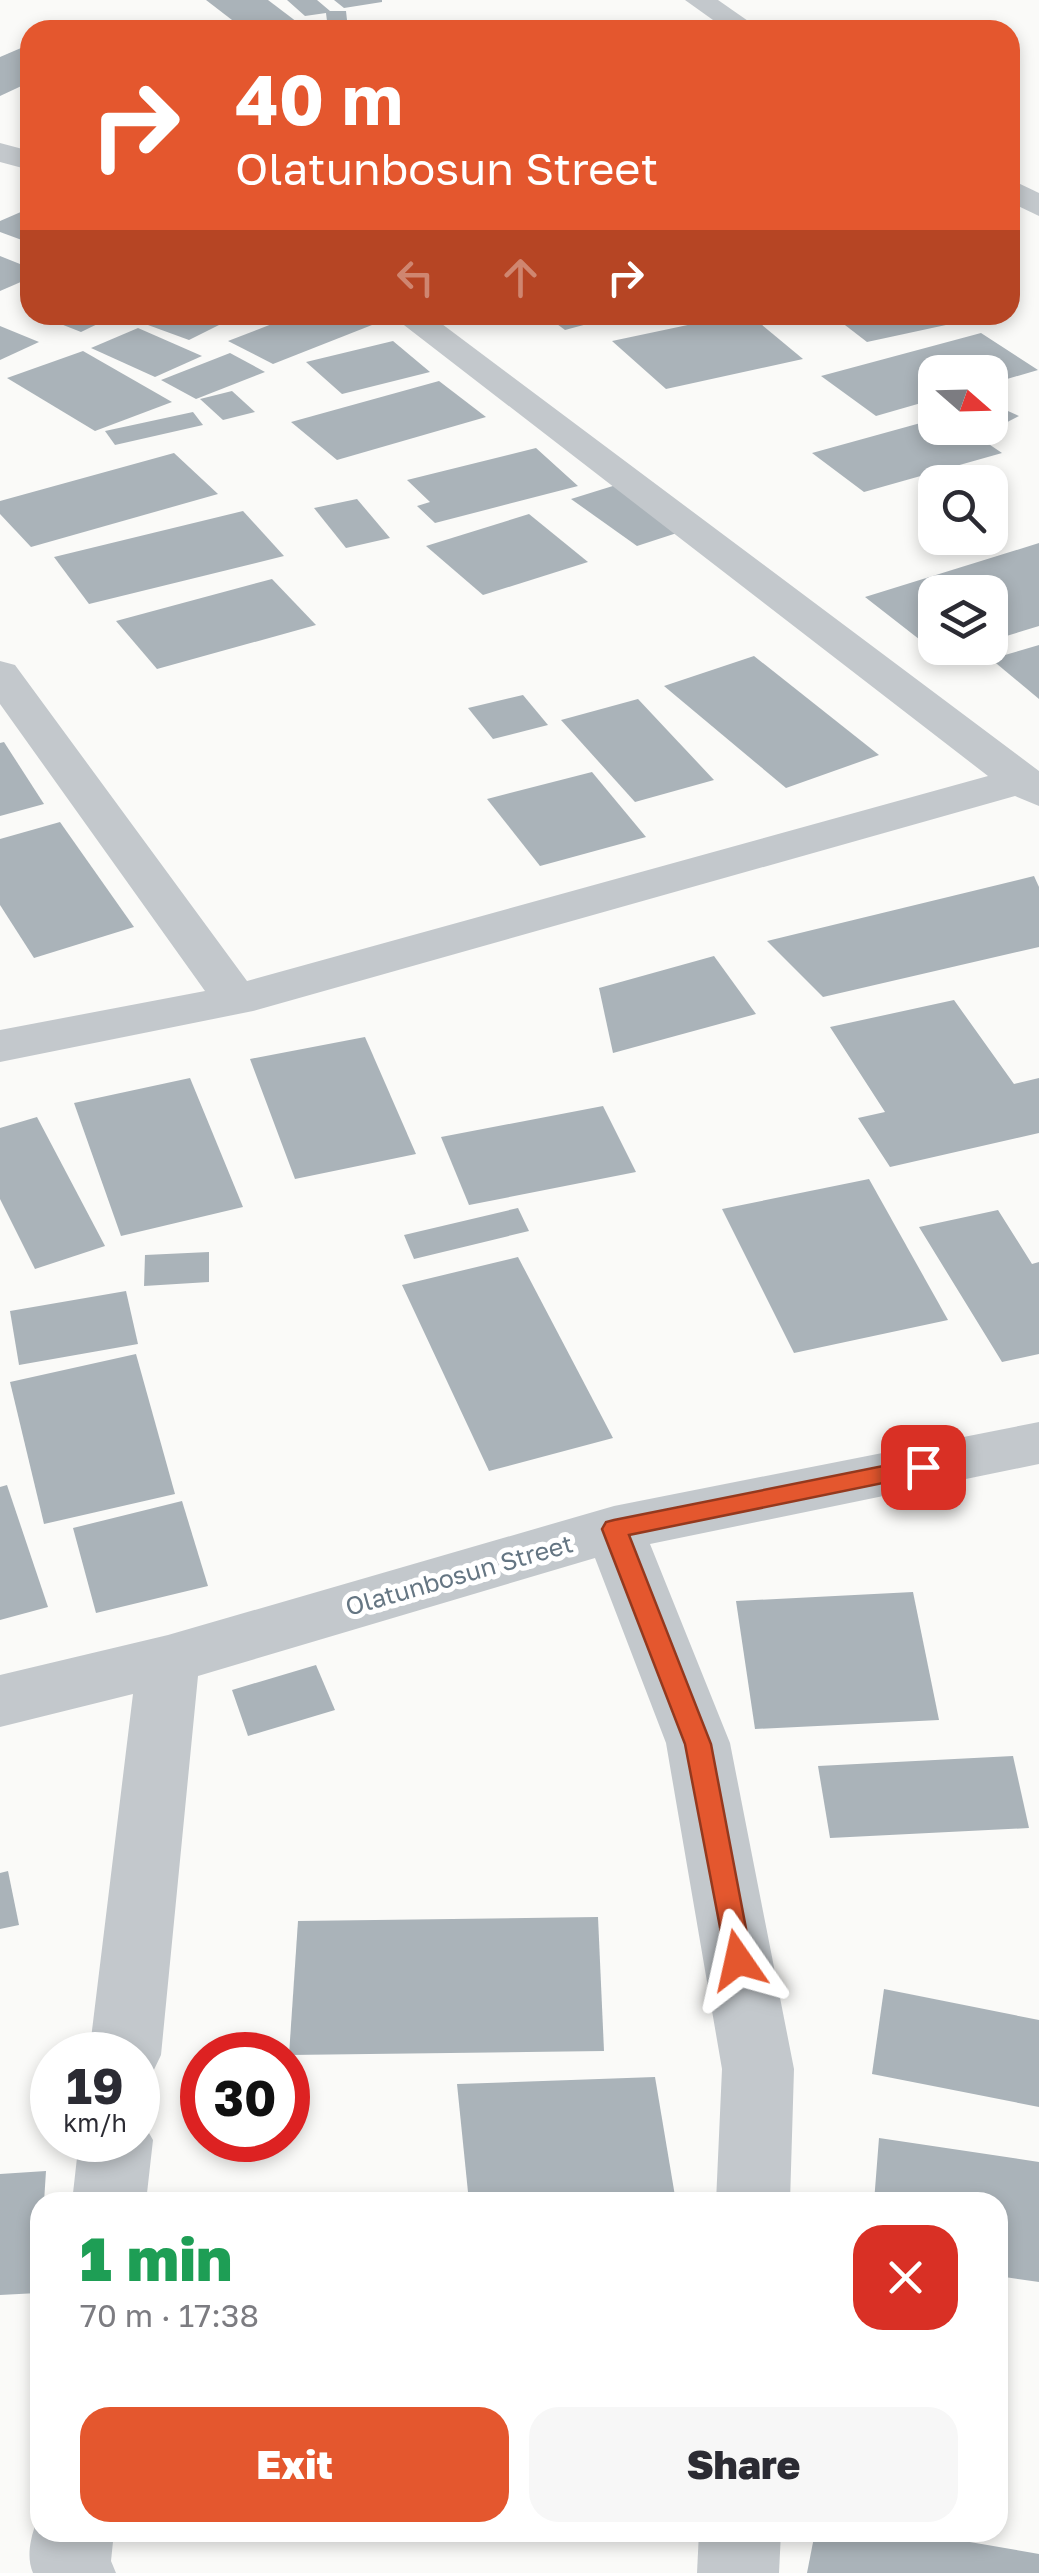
<!DOCTYPE html>
<meta charset="utf-8">
<style>
body{margin:0;font-family:"Golos Text",sans-serif;background:#f7f7f7;color:#2b2b33;height:100vh;display:flex;flex-direction:column;font-size:38px;white-space:nowrap}
*{box-sizing:border-box;margin:0}
p{font-size:32px;color:#7c7c81}
.icon{flex:none;width:55px;height:55px;fill:none;stroke:currentColor;stroke-width:2;stroke-linecap:round;stroke-linejoin:round}
.map{position:relative;flex:1;overflow:hidden}
.sheet{position:absolute;left:30px;top:2192px;width:978px;height:350px;display:flex;flex-direction:column;background:#fff;border-radius:30px;box-shadow:0 5px 15px #0003}
.sheet>*{flex:none}
.banner{position:absolute;left:20px;top:20px;width:1000px;height:305px;border-radius:30px;box-shadow:0 5px 15px #0003;background:#e4572e;color:#fff;overflow:hidden}
.needle{width:65px;rotate:110deg}
.controls{position:absolute;left:918px;top:355px;display:grid;gap:20px}
.controls a{display:grid;place-items:center;width:90px;height:90px;border-radius:20px;background:#fff;box-shadow:0 5px 15px #0003;font-size:50px}
.speed{position:absolute;left:30px;top:2032px;display:flex;gap:20px;font-size:50px;font-weight:700;text-align:center}
.speed>*{display:grid;place-content:center;width:130px;height:130px;border-radius:50%;background:#fff;box-shadow:0 5px 15px #0003;line-height:1}
.speed small{font-size:25px;font-weight:400}
.speed .limit{border:15px solid #d22;background:#fff;color:#111}
.pin{position:absolute;display:grid;place-items:center;width:85px;height:85px;color:#fff;margin:-42px;border-radius:20px;box-shadow:0 5px 15px #0006}
.me{position:absolute;width:110px;margin:-55px;rotate:349deg;stroke-linejoin:round;filter:drop-shadow(0 0 8px #0008)}
.turn{display:flex;align-items:center;gap:35px;height:210px;padding:0 50px;font-size:45px}
.turn .icon{width:130px;height:130px;stroke-width:2.5}
.turn b{display:block;font-size:70px;line-height:85px}
.lanes{display:flex;align-items:center;height:95px;padding:0 50px;background:#0003;justify-content:center;gap:50px;direction:ltr}
.lanes .off{opacity:.35}
.round{display:grid;place-items:center;flex:none;width:105px;height:105px;border-radius:30px;background:#f7f7f7}
.overview{display:flex;align-items:center;justify-content:space-between;height:170px;padding:0 50px}
h1{font-size:60px;font-weight:800;line-height:75px;color:#1e9e55}
.cta{display:flex;gap:20px;margin-top:auto;padding:20px 50px}
.cta a{flex:1;height:115px;border-radius:30px;background:#e4572e;color:#fff;font-size:40px;font-weight:800;line-height:115px;text-align:center}
.cta a+a{background:#f7f7f7;color:#2b2b33}
.map>svg:first-child{display:block}
.building{fill:#aab3b9}
.lines{fill:none;stroke-linecap:round;stroke-linejoin:round}
.street{fill:#c3c8cc;fill-rule:evenodd}
.route{fill:#e4572e;stroke:#94391e;stroke-width:2.5}
.labels{text-anchor:middle;stroke-width:10;stroke-linejoin:round;paint-order:stroke}
.street-label{font-size:25px;fill:#657683;stroke:#fff}
</style>
<div class="map">
<svg width="1039" height="2573" viewBox="0 0 1039 2573">
<rect width="100%" height="100%" fill="#fafaf8"/>
<!-- building -->
<g class="building">
<polygon points="206,0 268,0 301,25 245,30"/>
<polygon points="287,0 317,0 330,11 346,11 347,20 327,21 326,13 305,16"/>
<polygon points="334,0 382,0 382,2 344,8"/>
<polygon points="21,48 30,50 30,82 0,96 0,57"/>
<polygon points="30,208 30,243 0,232 0,221"/>
<polygon points="0,256 30,268 30,278 0,291"/>
<polygon points="38,315 116,315 81,332"/>
<polygon points="148,315 191,315 219,325 189,340 137,321"/>
<polygon points="295,315 352,315 372,325 273,364 228,341"/>
<polygon points="545,315 617,315 617,316 565,330"/>
<polygon points="735,315 750,315 803,359 666,389 612,341"/>
<polygon points="832,315 983,315 983,317 867,342"/>
<polygon points="0,326 39,342 0,360"/>
<polygon points="138,328 202,356 155,377 91,348"/>
<polygon points="981,333 1038,370 990,384 990,372 935,372 935,399 876,416 821,376"/>
<polygon points="393,341 430,372 342,394 306,362"/>
<polygon points="83,351 172,402 95,431 7,378"/>
<polygon points="230,353 265,372 196,399 161,380"/>
<polygon points="439,381 486,417 337,460 291,422"/>
<polygon points="232,391 255,412 223,420 200,399"/>
<polygon points="990,403 1019,416 992,430"/>
<polygon points="193,412 203,425 115,445 105,431"/>
<polygon points="935,419 935,428 965,428 1002,453 864,492 812,453"/>
<polygon points="536,448 578,486 435,523 417,506 430,502 407,480"/>
<polygon points="174,453 218,494 31,547 0,514 0,501"/>
<polygon points="616,485 683,531 637,546 571,499"/>
<polygon points="357,499 390,538 346,548 314,508"/>
<polygon points="243,511 284,556 89,604 54,557"/>
<polygon points="529,514 588,562 483,595 426,546"/>
<polygon points="1039,543 1039,626 990,641 990,592 935,592 935,648 969,648 942,657 865,597"/>
<polygon points="272,579 316,625 157,669 116,621"/>
<polygon points="1039,645 1039,699 991,659"/>
<polygon points="754,656 879,755 786,788 664,686"/>
<polygon points="523,695 548,725 493,739 468,708"/>
<polygon points="638,699 714,780 635,802 561,720"/>
<polygon points="4,742 44,804 0,816 0,743"/>
<polygon points="592,772 646,837 540,866 487,799"/>
<polygon points="60,822 134,927 34,958 0,905 0,839"/>
<polygon points="1034,876 1039,887 1039,947 823,997 767,941"/>
<polygon points="714,956 756,1014 613,1053 599,988"/>
<polygon points="954,1000 1014,1084 1039,1078 1039,1133 890,1167 858,1118 885,1112 830,1027"/>
<polygon points="365,1037 416,1154 295,1179 250,1059"/>
<polygon points="190,1078 243,1207 121,1236 74,1103"/>
<polygon points="603,1106 636,1172 469,1205 441,1137"/>
<polygon points="37,1117 105,1246 35,1269 0,1199 0,1128"/>
<polygon points="869,1179 948,1320 794,1353 722,1209"/>
<polygon points="518,1208 529,1231 414,1259 404,1235"/>
<polygon points="998,1210 1032,1264 1039,1262 1039,1354 1002,1362 919,1227"/>
<polygon points="209,1252 209,1282 144,1286 145,1255"/>
<polygon points="518,1257 613,1438 489,1471 402,1285"/>
<polygon points="126,1291 138,1344 19,1365 10,1311"/>
<polygon points="136,1354 175,1494 44,1524 10,1382"/>
<polygon points="7,1485 48,1607 0,1620 0,1487"/>
<polygon points="182,1501 208,1586 96,1613 73,1528"/>
<polygon points="913,1592 939,1720 755,1729 736,1601"/>
<polygon points="316,1665 335,1710 248,1736 232,1690"/>
<polygon points="1013,1756 1029,1828 830,1838 818,1766"/>
<polygon points="8,1871 19,1925 0,1929 0,1873"/>
<polygon points="598,1917 604,2051 289,2055 298,1921"/>
<polygon points="884,1989 1039,2020 1039,2107 872,2074"/>
<polygon points="655,2077 676,2202 469,2202 457,2084"/>
<polygon points="879,2138 1039,2162 1039,2282 998,2276 998,2202 874,2202"/>
<polygon points="46,2171 44,2202 40,2202 38,2293 0,2295 0,2174"/>
<polygon points="815,2532 912,2532 1039,2554 1039,2573 807,2573"/>
</g>
<g class="lines">
<!-- street -->
<g class="street">
<polygon points="685,0 718,0 761,30 727,30"/>
<polygon points="0,143 30,151 30,170 0,162"/>
<polygon points="1010,179 1039,193 1039,216 1010,202"/>
<polygon points="391,315 430,315 1039,771 1039,806 1015,796 253,1011 0,1062 0,1030 205,991 0,704 0,661 15,665 247,981 988,776"/>
<polygon points="1039,1422 1039,1464 650,1544 730,1743 794,2069 790,2202 716,2202 722,2069 666,1743 595,1558 198,1676 161,2055 150,2078 138,2082 138,2055 89,2055 133,1694 0,1727 0,1675 168,1635 614,1506"/>
<polygon points="138,2114 153,2140 146,2202 72,2202 79,2140 138,2140"/>
<path d="M 40,2513 L 40,2532 L 114,2532 L 111,2561 L 116,2573 L 33,2573 C 25,2554 32,2532 40,2513 Z"/>
<polygon points="699,2532 781,2532 779,2573 697,2573"/>
</g>
</g>
<!-- route -->
<polygon class="route" points="923,1458 932,1460 935,1467 932,1473 629,1535 711,1744 752,1960 748,1969 738,1973 728,1969 685,1744 602,1529 606,1522 614,1520"/>
<g class="labels">
<!-- street labels -->
<g class="street-label">
<text transform="translate(459 1575) rotate(-16)" y="9">Olatunbosun Street</text>
</g>
</g>
</svg>
<div class="controls">
<a><svg class="needle" viewBox="-14 -14 28 28"><path d="M0-13l5 13h-10z" fill="#e53935"/><path d="M0 13l5-13h-10z" fill="#7c7c81"/></svg></a>
<a><svg class="icon" aria-label="search" viewBox="0 0 24 24"><circle cx="10" cy="10" r="6"/><path d="M15 15l6 6"/></svg></a>
<a><svg class="icon" aria-label="layers" viewBox="0 0 24 24"><path d="M12 4l9 5-9 5-9-5zM3 14l9 5 9-5"/></svg></a>
</div>
<div class="speed"><div>19<small>km/h</small></div><div class="limit">30</div></div>
<div class="pin" style="left:923px;top:1467px;background:#d93025"><svg class="icon" aria-label="arrive" viewBox="0 0 24 24"><path d="M6 21V4h12l-3 4 3 4H6"/></svg></div>
<svg class="me" style="left:738px;top:1960px" viewBox="-20 -20 40 40"><path d="M0-17L14 15 0 8-14 15z" fill="#e4572e" stroke="#fff" stroke-width="4"/></svg>
<div class="banner">
<div class="turn"><svg class="icon" aria-label="right" viewBox="0 0 24 24"><path d="M7 20v-9h11M14 6l5 5-5 5"/></svg><div><b>40 m</b>Olatunbosun Street</div></div>
<div class="lanes"><svg class="icon off" aria-label="left" viewBox="0 0 24 24"><path d="M17 20v-9H6M10 6l-5 5 5 5"/></svg><svg class="icon off" aria-label="ahead" viewBox="0 0 24 24"><path d="M12 20V5M6 11l6-6 6 6"/></svg><svg class="icon" aria-label="right" viewBox="0 0 24 24"><path d="M7 20v-9h11M14 6l5 5-5 5"/></svg></div>
</div>
<section class="sheet">
<div class="overview"><div><h1>1 min</h1><p>70 m · 17:38</p></div><a class="round" style="background:#d93025;color:#fff"><svg class="icon" aria-label="close" viewBox="0 0 24 24"><path d="M6 6l12 12M18 6L6 18"/></svg></a></div>
<div class="cta"><a>Exit</a><a>Share</a></div>
</section>
</div>
